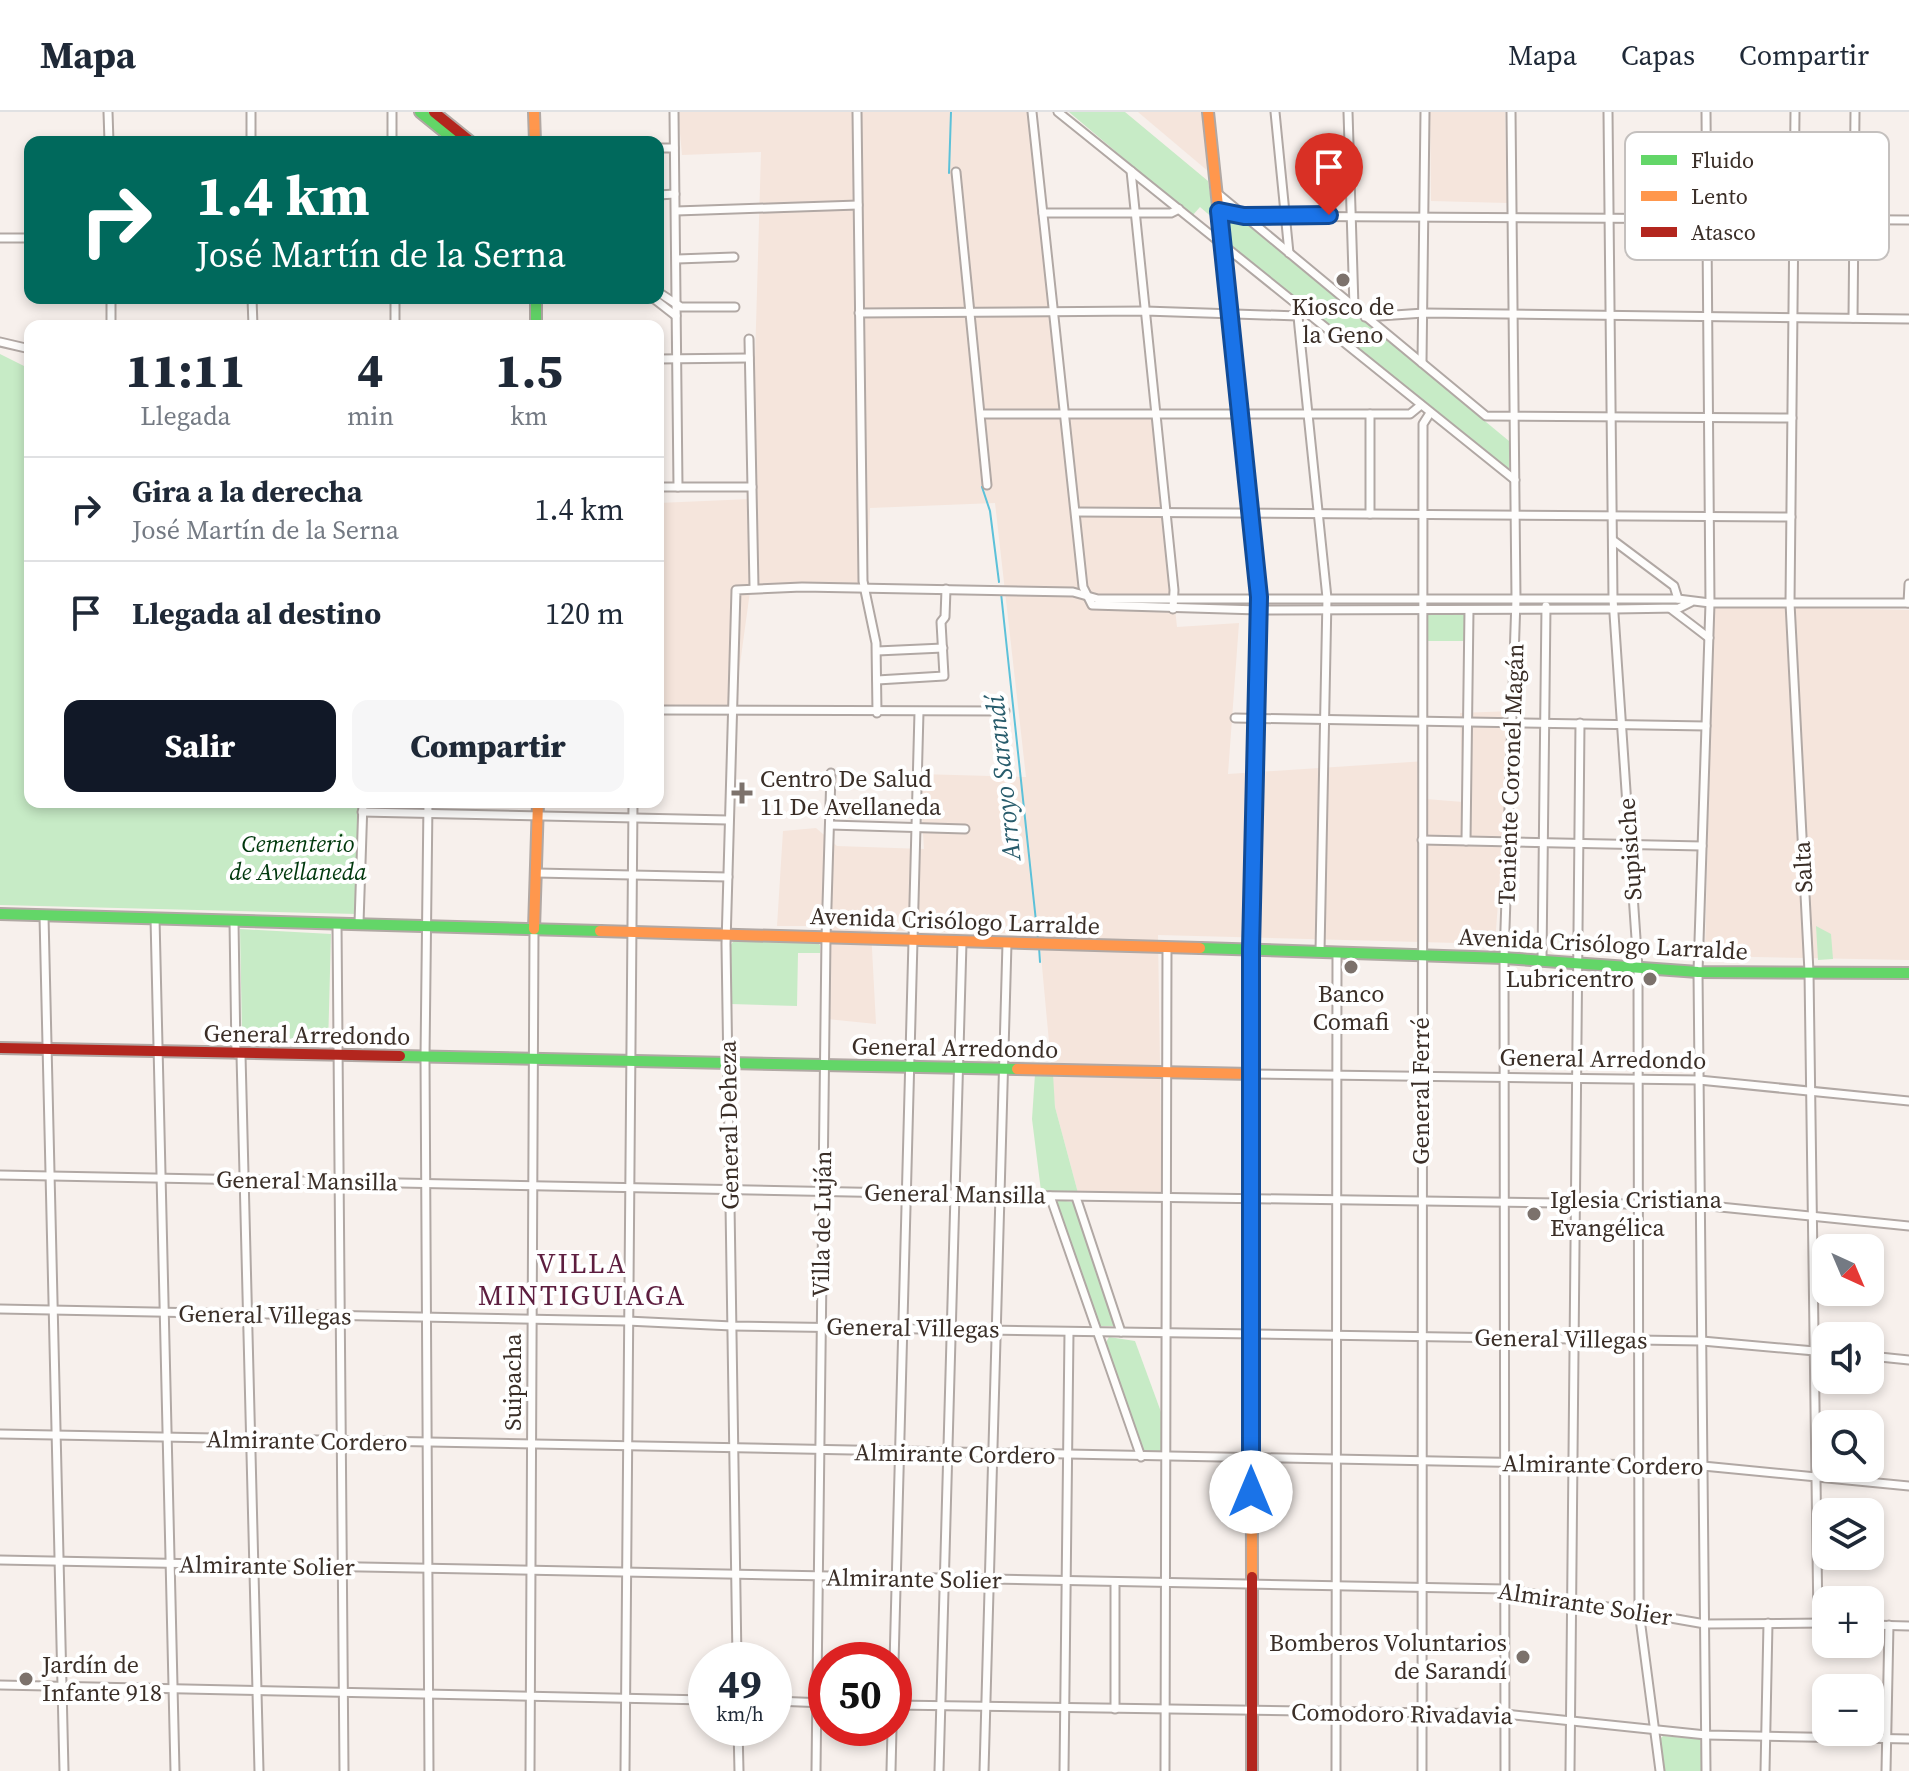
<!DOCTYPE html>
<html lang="es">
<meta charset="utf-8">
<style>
body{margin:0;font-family:"Source Serif 4",serif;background:#f6f6f7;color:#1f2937;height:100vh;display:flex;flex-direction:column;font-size:30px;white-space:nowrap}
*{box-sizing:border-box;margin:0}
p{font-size:26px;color:#747a83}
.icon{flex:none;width:44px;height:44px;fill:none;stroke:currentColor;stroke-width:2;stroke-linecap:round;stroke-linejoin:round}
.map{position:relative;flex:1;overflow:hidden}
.details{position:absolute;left:24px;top:208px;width:640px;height:488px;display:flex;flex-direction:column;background:#fff;border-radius:16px;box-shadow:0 4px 12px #0003}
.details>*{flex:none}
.top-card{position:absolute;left:24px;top:24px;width:640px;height:168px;border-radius:16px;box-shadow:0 4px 12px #0003;background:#00695c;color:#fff;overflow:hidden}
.needle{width:52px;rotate:136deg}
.fabs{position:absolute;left:1812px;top:1122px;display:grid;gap:16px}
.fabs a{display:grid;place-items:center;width:72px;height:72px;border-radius:16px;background:#fff;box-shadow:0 4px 12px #0003;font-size:40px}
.speed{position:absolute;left:688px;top:1530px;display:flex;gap:16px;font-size:40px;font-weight:700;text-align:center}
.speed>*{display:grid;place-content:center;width:104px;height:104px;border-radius:50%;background:#fff;box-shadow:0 4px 12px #0003;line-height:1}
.speed small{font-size:20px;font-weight:400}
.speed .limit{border:12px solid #d22;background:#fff;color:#111}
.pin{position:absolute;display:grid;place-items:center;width:68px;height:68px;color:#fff;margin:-82px -34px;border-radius:50% 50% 50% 0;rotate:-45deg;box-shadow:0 0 8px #0007}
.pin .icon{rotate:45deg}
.me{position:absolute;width:88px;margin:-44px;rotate:0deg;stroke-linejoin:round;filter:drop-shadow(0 0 6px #0008)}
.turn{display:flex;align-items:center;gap:28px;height:168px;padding:0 40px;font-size:36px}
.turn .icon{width:104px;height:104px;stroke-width:2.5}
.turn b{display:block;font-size:56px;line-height:68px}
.eta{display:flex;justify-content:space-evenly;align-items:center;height:136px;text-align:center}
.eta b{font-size:48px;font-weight:800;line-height:56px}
.cta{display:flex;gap:16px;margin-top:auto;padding:16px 40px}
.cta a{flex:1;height:92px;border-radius:16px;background:#111827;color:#fff;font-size:32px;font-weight:800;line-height:92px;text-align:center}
.cta a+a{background:#f6f6f7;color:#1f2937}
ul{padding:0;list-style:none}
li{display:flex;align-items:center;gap:24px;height:104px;padding:0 40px;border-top:2px solid #e0e1e3}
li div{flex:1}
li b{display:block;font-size:30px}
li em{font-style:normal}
header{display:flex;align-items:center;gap:48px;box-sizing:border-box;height:112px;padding:0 40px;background:#fff;border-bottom:2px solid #e0e1e3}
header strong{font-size:38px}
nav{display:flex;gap:44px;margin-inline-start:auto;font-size:28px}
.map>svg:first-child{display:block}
.built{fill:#f5e5dc}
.green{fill:#c7ebc6}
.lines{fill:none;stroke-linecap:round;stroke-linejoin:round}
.stream{stroke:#5cc1d9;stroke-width:2}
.street-casing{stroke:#b1a8a4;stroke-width:11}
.fast-casing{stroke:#b1a8a4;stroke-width:14}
.slow-casing{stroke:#b1a8a4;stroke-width:14}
.jam-casing{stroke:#b1a8a4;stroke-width:14}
.street{stroke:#fefdfc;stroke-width:7}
.fast{stroke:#63d668;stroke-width:10}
.slow{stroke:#ff974d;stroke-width:10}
.jam{stroke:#b3261e;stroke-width:10}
.route-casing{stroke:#114b97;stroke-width:20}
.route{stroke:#1a73e8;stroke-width:14}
.poi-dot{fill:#7c726c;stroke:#fff;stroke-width:3}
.labels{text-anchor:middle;stroke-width:8;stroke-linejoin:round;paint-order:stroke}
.poi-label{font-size:24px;fill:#3a2e27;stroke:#fff;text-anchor:start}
.street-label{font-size:24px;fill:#3a2e27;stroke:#fff}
.park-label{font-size:24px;font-style:italic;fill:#00380d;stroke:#fff}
.water-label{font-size:26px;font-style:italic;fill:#285c6c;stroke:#fff}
.quarter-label{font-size:28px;letter-spacing:2px;fill:#5d1e3f;stroke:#fff}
.key{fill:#fff;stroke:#c4c0be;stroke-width:2}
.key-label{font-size:22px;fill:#3a2e27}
</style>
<header>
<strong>Mapa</strong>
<nav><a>Mapa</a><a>Capas</a><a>Compartir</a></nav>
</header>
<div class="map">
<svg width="1909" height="1659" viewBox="0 0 1909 1659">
<rect width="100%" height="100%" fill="#f7f0ec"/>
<!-- built -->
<g class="built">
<polygon points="678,0 1036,0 1066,306 1154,301 1177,515 1239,511 1228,662 1426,649 1426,687 1463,690 1460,601 1512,599 1495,832 1158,823 1162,1081 1078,1081 1055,995 1039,822 871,818 876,912 827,907 829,814 777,814 783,719 816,716 837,734 924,737 919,662 1026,665 995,391 870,396 867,473 751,472 734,596 658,595 658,391 751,387 761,40 682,43"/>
<polygon points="1138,0 1210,0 1215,65"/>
<polygon points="1430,0 1505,0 1507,91 1431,89"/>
<polygon points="1713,494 1909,498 1909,848 1705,844"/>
</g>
<!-- green -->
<g class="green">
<polygon points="1069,0 1125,0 1208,69 1214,107 1200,95 1192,104"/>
<polygon points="1229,103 1238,105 1509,329 1509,359 1227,133 1223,111"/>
<polygon points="0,242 30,257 30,690 360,690 357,802 0,793"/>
<polygon points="1465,502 1465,529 1426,529 1426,503"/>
<polygon points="1816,814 1831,822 1833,847 1818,848"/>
<polygon points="240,817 331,822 328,935 250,933 249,925 242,923"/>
<polygon points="735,827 816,830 820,833 820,841 798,841 797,894 731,892 730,834"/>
<polygon points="1035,962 1053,962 1055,995 1078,1081 1041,1079 1032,1007"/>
<polygon points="1058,1088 1073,1090 1115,1214 1100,1214 1055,1093"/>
<polygon points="1109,1225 1135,1229 1161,1300 1162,1338 1159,1341 1143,1338 1105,1232"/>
<polygon points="1663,1624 1700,1627 1703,1659 1665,1659 1660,1627"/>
</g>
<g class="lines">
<!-- stream -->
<g class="stream">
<polyline points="949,61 951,0"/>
<polyline points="982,375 990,399 999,470"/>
<polyline points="1001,481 1038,828"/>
<polyline points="1039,835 1040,850"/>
</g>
<defs>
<g id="street">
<polyline points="108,0 109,30"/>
<polyline points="251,0 251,30"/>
<polyline points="392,0 392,30"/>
<polyline points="674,0 678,375"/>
<polyline points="857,0 863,469 876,531 877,601"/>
<polyline points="1032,0 1083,475 1092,493 1259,498 1614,497 1679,496 1691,490"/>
<polyline points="1058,0 1515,368"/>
<polyline points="1275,0 1289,141"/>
<polyline points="1348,0 1354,195"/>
<polyline points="1608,0 1613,487 1638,856 1639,1499 1660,1659"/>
<polyline points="1706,0 1710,491 1698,860 1706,1659"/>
<polyline points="1795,0 1790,491 1809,860 1818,1511"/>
<polyline points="658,36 674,36"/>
<polyline points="1131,59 1174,478 1173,497"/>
<polyline points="956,60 987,373"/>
<polyline points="1217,81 1486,304 1792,306"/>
<polyline points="658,83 675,82"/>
<polyline points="676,99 858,93"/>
<polyline points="1219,99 1244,104 1909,108"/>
<polyline points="1043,101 1171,101 1179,97"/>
<polyline points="0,126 30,126"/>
<polyline points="677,147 734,145"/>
<polyline points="658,180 681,195 735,195"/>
<polyline points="111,186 111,214"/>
<polyline points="252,186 253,214"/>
<polyline points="395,186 395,214"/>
<polyline points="653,186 676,204"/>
<polyline points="1303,199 1298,204 1299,215 1327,486 1320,839"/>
<polyline points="859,201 1145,199 1298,204"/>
<polyline points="1365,205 1424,201 1909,207"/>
<polyline points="1853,206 1855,0"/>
<polyline points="749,227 754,475"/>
<polyline points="0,230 30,237"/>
<polyline points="658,247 749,246"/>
<polyline points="1422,251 1425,0"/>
<polyline points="981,302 1410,302 1421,293"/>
<polyline points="658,375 752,375"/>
<polyline points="1076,400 1791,405"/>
<polyline points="1370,402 1370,302"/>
<polyline points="1614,429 1674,474 1678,487"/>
<polyline points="1908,491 1909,472"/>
<polyline points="1671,497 1709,526"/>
<polyline points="877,539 943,536"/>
<polyline points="877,568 944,564 941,510 945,505 946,477"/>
<polyline points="658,598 1005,599"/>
<polyline points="1235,606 1706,614"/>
<polyline points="428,690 425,945 429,1659"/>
<polyline points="362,700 728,708"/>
<polyline points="830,713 965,717"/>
<polyline points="1422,728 1702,734"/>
<polyline points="1466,729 1469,498"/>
<polyline points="536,761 728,765"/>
<polyline points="44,804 64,1659"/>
<polyline points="155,806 175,1659"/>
<polyline points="234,809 236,942"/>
<polyline points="337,811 344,1659"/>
<polyline points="359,811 363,690"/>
<polyline points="1542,848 1546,494"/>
<polyline points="241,943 259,1659"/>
<polyline points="1252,962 1699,968 1909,989"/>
<polyline points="0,1063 1001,1083 1700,1093 1909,1114"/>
<polyline points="1050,1084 1141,1345"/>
<polyline points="1076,1085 1121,1220"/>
<polyline points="0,1197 627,1209 732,1214 1702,1229 1826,1240"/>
<polyline points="1870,1244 1909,1248"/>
<polyline points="0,1322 1703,1354 1909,1374"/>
<polyline points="0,1448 1505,1477 1705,1512 1826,1511"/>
<polyline points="1870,1513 1909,1514"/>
<polyline points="737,1548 726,832 736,478 802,475 1073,480 1098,487 1678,487 1710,491 1909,491"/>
<polyline points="894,1552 919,600"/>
<polyline points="0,1573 706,1588"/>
<polyline points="774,1589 826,1591"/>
<polyline points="894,1593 1505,1602 1706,1623 1909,1627"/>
<polyline points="1115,1597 1115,1471"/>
<polyline points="738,1616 739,1659"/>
<polyline points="530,1659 534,817"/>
<polyline points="625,1659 633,690"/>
<polyline points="816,1659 826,826 831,661"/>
<polyline points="891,1659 892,1616"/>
<polyline points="939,1659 962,830"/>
<polyline points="984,1659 1007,831"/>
<polyline points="1064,1659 1069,1220"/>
<polyline points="1165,1659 1167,835"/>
<polyline points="1336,1659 1337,840"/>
<polyline points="1422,1659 1423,312 1430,301"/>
<polyline points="1505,1659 1504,846 1516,487 1511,0"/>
<polyline points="1570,1659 1580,611"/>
<polyline points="1765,1659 1768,1511"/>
<polyline points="1886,1659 1889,1513"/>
</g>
<g id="fast">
<polyline points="420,0 457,30"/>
<polyline points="536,186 536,214"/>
<polyline points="1250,396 1259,485 1251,837 1251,1052"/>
<polyline points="0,802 600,819"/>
<polyline points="1200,836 1504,846 1698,860 1909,861"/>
<polyline points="400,944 1017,957"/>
</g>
<g id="slow">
<polyline points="534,0 535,30"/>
<polyline points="1208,0 1250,396"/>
<polyline points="534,817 538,690"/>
<polyline points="600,819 1200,836"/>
<polyline points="1017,957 1252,962"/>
<polyline points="1251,1052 1252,1465"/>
</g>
<g id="jam">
<polyline points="434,0 471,30"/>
<polyline points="0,936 400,944"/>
<polyline points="1252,1465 1252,1659"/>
</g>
</defs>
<!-- street casing -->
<use href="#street" class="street-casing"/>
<!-- fast casing -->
<use href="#fast" class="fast-casing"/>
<!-- slow casing -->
<use href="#slow" class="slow-casing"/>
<!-- jam casing -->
<use href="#jam" class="jam-casing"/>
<!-- street -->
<use href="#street" class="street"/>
<!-- fast -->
<use href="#fast" class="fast"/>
<!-- slow -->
<use href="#slow" class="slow"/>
<!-- jam -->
<use href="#jam" class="jam"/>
</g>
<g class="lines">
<defs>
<polyline id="route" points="1251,1380 1251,837 1259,485 1219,99 1244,104 1329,103"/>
</defs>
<!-- route casing -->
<use href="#route" class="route-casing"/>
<!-- route -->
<use href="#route" class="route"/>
</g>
<!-- markers -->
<g class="poi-dot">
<circle cx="1343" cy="168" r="8"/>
<path d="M738 669h8v8h8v8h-8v8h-8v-8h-8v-8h8z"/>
<circle cx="1351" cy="855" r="8"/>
<circle cx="1650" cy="867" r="8"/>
<circle cx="1534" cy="1102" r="8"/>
<circle cx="1523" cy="1545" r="8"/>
<circle cx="26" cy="1567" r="8"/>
</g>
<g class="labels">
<!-- poi labels -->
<g class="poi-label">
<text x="1343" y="203" text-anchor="middle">Kiosco de<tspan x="1343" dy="28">la Geno</tspan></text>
<text x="760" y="675">Centro De Salud<tspan x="760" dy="28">11 De Avellaneda</tspan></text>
<text x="1634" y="875" text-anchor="end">Lubricentro</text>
<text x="1351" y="890" text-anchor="middle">Banco<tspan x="1351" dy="28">Comafi</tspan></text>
<text x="1550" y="1096">Iglesia Cristiana<tspan x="1550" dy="28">Evangélica</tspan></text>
<text x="1507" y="1539" text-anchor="end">Bomberos Voluntarios<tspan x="1507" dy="28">de Sarandí</tspan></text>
<text x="42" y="1561">Jardín de<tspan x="42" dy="28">Infante 918</tspan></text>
</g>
<!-- street labels -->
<g class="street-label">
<text transform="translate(1511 662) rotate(-88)" y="8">Teniente Coronel Magán</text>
<text transform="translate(1630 737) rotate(-94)" y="8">Supisiche</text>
<text transform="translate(1803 755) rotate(-93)" y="8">Salta</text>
<text transform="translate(955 809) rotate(2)" y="8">Avenida Crisólogo Larralde</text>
<text transform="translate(1603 832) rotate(3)" y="8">Avenida Crisólogo Larralde</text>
<text transform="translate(307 923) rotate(1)" y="8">General Arredondo</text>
<text transform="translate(955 936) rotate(1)" y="8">General Arredondo</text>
<text transform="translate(1603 947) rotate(1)" y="8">General Arredondo</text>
<text transform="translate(1421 979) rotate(-90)" y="8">General Ferré</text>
<text transform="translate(729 1013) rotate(-91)" y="8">General Deheza</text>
<text transform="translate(307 1069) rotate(1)" y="8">General Mansilla</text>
<text transform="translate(955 1082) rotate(1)" y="8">General Mansilla</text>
<text transform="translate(822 1112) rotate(-89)" y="8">Villa de Luján</text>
<text transform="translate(265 1203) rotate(1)" y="8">General Villegas</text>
<text transform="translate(913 1216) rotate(1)" y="8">General Villegas</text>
<text transform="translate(1561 1227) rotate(1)" y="8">General Villegas</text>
<text transform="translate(513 1270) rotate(-90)" y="8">Suipacha</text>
<text transform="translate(307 1329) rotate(1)" y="8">Almirante Cordero</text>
<text transform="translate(955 1342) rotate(1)" y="8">Almirante Cordero</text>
<text transform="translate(1603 1353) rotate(1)" y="8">Almirante Cordero</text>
<text transform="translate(267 1454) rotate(1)" y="8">Almirante Solier</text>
<text transform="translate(914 1467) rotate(1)" y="8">Almirante Solier</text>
<text transform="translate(1585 1492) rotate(9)" y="8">Almirante Solier</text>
<text transform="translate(1402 1602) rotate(1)" y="8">Comodoro Rivadavia</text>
</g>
<!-- park labels -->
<g class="park-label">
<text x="298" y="740">Cementerio<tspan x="298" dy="28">de Avellaneda</tspan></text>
</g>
<!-- water labels -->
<g class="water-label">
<text transform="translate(1003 666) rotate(-96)" y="9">Arroyo Sarandí</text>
</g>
<!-- quarter labels -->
<g class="quarter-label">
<text x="582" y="1161">VILLA<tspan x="582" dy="32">MINTIGUIAGA</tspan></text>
</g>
</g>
<!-- legend -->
<rect x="1625" y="20" width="264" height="128" rx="12" class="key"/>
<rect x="1641" y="43" width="36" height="10" fill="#63d668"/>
<rect x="1641" y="79" width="36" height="10" fill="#ff974d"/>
<rect x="1641" y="115" width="36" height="10" fill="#b3261e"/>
<g class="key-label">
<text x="1691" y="56">Fluido</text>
<text x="1691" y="92">Lento</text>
<text x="1691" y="128">Atasco</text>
</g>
</svg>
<div class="fabs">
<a><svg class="needle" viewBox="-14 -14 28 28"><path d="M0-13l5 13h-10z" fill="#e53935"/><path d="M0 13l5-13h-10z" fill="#747a83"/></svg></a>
<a><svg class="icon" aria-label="sound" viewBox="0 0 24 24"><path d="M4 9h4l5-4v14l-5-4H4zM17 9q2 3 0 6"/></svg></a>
<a><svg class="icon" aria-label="search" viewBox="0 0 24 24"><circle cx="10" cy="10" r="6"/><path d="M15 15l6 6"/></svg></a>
<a><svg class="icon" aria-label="layers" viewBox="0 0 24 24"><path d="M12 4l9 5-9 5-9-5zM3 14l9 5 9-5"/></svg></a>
<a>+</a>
<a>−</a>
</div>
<div class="speed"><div>49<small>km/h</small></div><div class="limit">50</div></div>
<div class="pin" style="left:1329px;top:103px;background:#d93025"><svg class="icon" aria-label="arrive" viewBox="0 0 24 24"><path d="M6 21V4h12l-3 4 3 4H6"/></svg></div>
<svg class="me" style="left:1251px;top:1380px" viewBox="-20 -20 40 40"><circle r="19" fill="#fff"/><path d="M0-13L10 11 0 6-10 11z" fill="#1a73e8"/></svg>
<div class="top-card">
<div class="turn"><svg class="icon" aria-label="right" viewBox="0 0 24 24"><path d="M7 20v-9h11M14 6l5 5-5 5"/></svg><div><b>1.4 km</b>José Martín de la Serna</div></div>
</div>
<section class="details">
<div class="eta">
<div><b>11:11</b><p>Llegada</p></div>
<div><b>4</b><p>min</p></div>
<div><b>1.5</b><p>km</p></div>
</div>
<ul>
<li><svg class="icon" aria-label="right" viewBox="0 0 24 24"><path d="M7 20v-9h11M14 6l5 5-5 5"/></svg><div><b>Gira a la derecha</b><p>José Martín de la Serna</p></div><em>1.4 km</em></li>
<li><svg class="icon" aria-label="arrive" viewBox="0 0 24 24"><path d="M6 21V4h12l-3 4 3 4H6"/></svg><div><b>Llegada al destino</b></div><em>120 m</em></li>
</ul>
<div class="cta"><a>Salir</a><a>Compartir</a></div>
</section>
</div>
